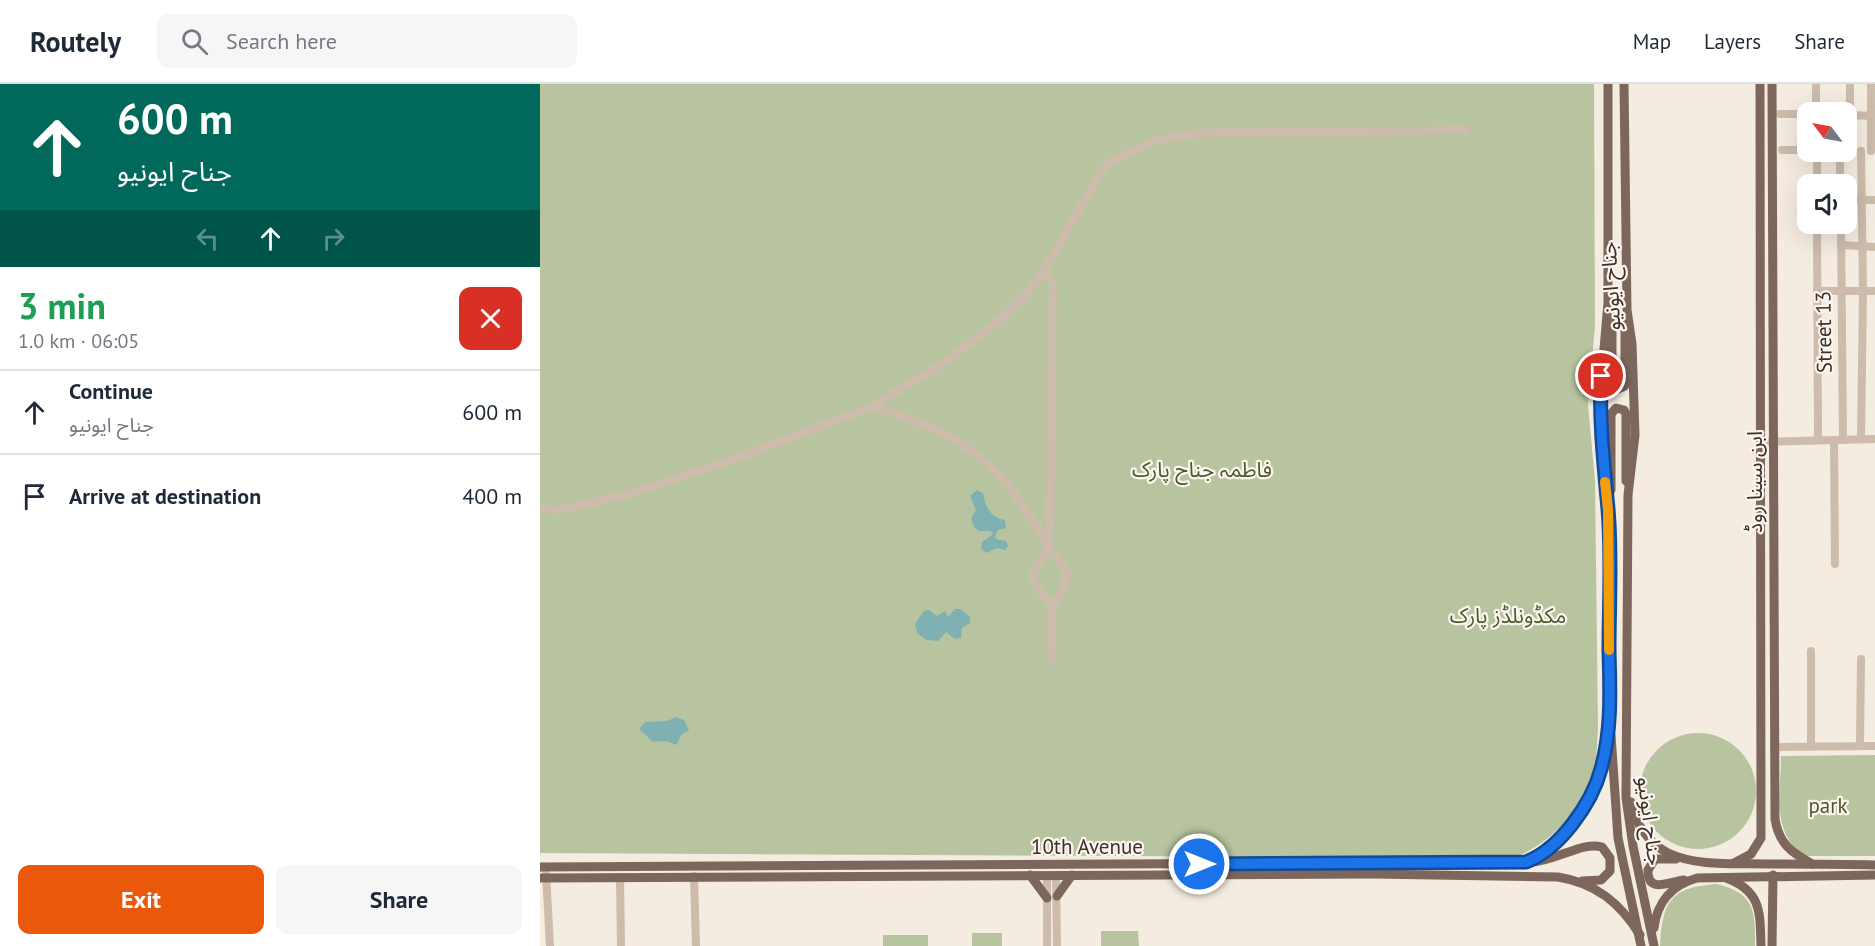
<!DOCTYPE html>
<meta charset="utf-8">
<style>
body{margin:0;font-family:"PT Sans","Noto Sans Arabic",sans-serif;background:#f6f6f7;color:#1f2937;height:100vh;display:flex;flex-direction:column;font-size:22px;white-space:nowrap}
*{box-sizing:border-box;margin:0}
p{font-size:20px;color:#747a83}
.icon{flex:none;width:33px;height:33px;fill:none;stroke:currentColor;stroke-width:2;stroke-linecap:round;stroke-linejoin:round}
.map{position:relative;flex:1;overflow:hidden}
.panel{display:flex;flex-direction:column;background:#fff;width:540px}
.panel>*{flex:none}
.hud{background:#00695c;color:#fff;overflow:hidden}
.needle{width:39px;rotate:302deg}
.controls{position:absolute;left:1257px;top:18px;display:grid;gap:12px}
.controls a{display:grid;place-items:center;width:60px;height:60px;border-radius:12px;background:#fff;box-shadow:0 6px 24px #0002;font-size:30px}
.pin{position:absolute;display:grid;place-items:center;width:51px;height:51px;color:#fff;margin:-26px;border:3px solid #fff;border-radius:50%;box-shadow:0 2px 6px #0007}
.me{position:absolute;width:66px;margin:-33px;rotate:90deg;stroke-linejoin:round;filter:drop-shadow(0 0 4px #0008)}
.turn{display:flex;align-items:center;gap:21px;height:126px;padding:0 18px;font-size:27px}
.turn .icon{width:78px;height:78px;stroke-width:2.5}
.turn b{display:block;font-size:42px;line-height:51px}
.lanes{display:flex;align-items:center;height:57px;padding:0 18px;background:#0003;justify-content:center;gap:30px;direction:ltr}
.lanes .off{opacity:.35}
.round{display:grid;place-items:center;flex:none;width:63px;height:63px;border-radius:12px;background:#f6f6f7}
.head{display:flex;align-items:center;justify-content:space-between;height:102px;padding:0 18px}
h1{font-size:36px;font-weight:800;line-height:45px;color:#1e9e55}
.cta{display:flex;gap:12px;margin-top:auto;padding:12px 18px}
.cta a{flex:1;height:69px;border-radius:12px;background:#ea580c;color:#fff;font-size:24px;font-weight:800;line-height:69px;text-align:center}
.cta a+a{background:#f6f6f7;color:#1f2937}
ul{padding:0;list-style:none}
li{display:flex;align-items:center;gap:18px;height:84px;padding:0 18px;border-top:2px solid #e0e1e3}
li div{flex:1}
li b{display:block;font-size:22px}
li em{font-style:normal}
header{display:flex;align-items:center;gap:36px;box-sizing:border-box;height:84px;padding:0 30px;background:#fff;border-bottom:2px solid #e0e1e3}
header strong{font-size:28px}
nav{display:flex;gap:33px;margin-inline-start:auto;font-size:21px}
.search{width:420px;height:54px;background:#f6f6f7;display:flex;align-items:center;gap:15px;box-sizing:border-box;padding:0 21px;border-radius:12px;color:#747a83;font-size:22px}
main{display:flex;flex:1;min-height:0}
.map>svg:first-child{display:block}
.green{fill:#b8c4a0}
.water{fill:#7fb0b2}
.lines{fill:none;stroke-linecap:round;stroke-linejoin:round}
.minor{stroke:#cdbbac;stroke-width:8}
.major{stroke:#7d675c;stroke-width:9}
.route-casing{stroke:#114b97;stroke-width:15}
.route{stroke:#1a73e8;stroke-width:10}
.slow{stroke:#f59e0b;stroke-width:10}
.labels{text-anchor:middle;stroke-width:4.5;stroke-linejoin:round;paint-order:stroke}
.street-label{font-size:21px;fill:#3b302b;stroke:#fbf5ee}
.park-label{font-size:21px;fill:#4a5a2e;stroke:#fbf5ee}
</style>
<header>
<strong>Routely</strong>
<div class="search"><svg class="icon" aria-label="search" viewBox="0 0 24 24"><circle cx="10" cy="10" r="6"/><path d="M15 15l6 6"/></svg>Search here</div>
<nav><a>Map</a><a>Layers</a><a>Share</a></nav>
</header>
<main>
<section class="panel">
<div class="hud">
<div class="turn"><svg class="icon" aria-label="ahead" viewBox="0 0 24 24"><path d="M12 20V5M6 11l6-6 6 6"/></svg><div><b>600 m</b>جناح ایونیو</div></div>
<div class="lanes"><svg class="icon off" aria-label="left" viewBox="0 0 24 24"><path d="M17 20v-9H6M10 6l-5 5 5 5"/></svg><svg class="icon" aria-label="ahead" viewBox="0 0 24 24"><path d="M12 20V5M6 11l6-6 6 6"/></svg><svg class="icon off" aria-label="right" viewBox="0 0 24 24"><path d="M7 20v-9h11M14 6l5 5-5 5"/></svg></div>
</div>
<div class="head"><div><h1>3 min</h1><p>1.0 km · 06:05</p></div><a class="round" style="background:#d93025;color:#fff"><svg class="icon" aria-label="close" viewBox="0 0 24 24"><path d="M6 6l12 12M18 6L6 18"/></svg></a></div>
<ul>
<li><svg class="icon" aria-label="ahead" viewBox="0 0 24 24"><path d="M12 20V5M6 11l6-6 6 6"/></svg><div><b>Continue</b><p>جناح ایونیو</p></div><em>600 m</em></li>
<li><svg class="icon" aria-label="arrive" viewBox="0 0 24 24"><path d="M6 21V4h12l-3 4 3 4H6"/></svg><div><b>Arrive at destination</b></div><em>400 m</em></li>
</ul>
<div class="cta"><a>Exit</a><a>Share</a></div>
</section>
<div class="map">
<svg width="1335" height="862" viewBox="0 0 1335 862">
<rect width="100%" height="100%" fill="#f4ebe1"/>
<!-- green -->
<g class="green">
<path d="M 0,0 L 1054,0 L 1055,241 L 1048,321 L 1055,397 L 1058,645 C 1057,657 1057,670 1055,682 C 1048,721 1008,763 972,774 L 0,769 Z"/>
<circle cx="1158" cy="707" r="58"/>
<path d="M 1335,671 L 1335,772 L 1263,772 C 1231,745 1241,711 1241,672 Z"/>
<path d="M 1177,800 C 1215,810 1215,826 1215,862 L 1120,862 C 1122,817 1131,803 1177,800 Z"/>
<polygon points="561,847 598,847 599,862 561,862"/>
<rect x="432" y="849" width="30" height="13"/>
<rect x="343" y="851" width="45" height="11"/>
</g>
<!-- water -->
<g class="water">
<path d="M 437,406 L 443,409 C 445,423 451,434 465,436 L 466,444 L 458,446 L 455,452 L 456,455 L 466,457 L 468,462 L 465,466 L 457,464 L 447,469 L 441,465 L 442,458 L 453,450 L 451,447 L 439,447 L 434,443 L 431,434 L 436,426 L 430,412 Z"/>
<polygon points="415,525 421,525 430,533 430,539 422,544 421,554 415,555 406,548 398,557 387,556 378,550 375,540 384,527 389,526 397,532 405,527 408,533"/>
<polygon points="136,633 144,636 149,646 142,650 136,661 127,657 113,658 99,645 105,638 127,637"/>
</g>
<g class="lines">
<!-- minor -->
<g class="minor">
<polyline points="1310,0 1310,66"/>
<polyline points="1331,0 1331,67"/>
<polyline points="1276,28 1276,0"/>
<polyline points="1240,30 1268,30"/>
<polyline points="1307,31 1334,32"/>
<polyline points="1242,66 1268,66"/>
<polyline points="1321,67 1323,207 1321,355"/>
<polyline points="1277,68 1277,100"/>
<polyline points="1300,68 1300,100"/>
<polyline points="1306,116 1335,116"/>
<polyline points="1277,140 1278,356"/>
<polyline points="1301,140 1303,356"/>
<polyline points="1301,161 1335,163"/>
<polyline points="504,187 513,199 510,450 507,467 496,483 493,493 497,504 512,522"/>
<polyline points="1277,207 1335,207"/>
<path d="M 331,323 C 429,350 460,379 511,466 C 516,474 524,479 527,488 L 526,500 L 512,522 L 511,578"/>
<polyline points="1294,356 1295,480"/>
<polyline points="1220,358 1335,355"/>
<polyline points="0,425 20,426 89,410 194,375 331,323 407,277 462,234 488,208 504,187 561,88 571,77 614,57 659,49 926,46"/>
<polyline points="1271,567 1271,662"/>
<polyline points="1320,662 1321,575"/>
<polyline points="1234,663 1335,662"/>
<polyline points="6,789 10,862"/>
<polyline points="516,791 517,862"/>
<polyline points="154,792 156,862"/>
<polyline points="80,793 81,862"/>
<polyline points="507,862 507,791"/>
</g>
<!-- major -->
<g class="major">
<polyline points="1068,0 1068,219 1059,323 1068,426 1070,635"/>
<polyline points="1084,0 1087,226 1092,260 1095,351 1088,411 1086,714 1093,762 1114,862"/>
<path d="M 1232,0 L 1235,735 C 1239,760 1251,768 1272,780"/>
<polyline points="1070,230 1072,248 1072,301 1076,306 1085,302 1085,237"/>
<polyline points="1071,406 1071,330 1076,324 1084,326 1086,330 1086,397"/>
<polyline points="1071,651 1078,754 1101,862"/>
<path d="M 1091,718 C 1095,739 1108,759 1128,769 C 1158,783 1196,779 1228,780 C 1264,780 1299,780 1335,781"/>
<path d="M 1136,775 L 1115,775 L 1108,786 C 1107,810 1129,798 1144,796"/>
<path d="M 991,778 C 1017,777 1042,757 1062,763 L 1070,774 L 1070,787 L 1061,796 L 1042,797"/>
<polyline points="1194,779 1211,770 1221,754 1220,0"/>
<path d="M 0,783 L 986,778 C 1020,766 1050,721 1060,688 C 1066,669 1067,648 1070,629"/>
<polyline points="490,791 507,814"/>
<path d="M 0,794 L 832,790 L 1018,793 C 1056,799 1080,819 1100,851"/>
<path d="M 1186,794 C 1222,807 1220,829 1221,862"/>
<polyline points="517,812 532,791"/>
<path d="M 1114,844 C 1117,818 1132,801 1157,794 L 1335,791"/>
<polyline points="1232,862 1233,791"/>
</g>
</g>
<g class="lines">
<defs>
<path id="route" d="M 659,780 L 986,778 C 1020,765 1052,719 1061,685 C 1072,646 1070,606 1069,566 C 1069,520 1072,471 1068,425 C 1064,380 1059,337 1061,292"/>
</defs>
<!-- route casing -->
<use href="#route" class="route-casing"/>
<!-- route -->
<use href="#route" class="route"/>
<!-- slow -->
<polyline class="slow" points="1065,398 1068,426 1069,566"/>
</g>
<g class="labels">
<!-- street labels -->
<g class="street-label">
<text transform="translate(1071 202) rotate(-93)" y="7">جناح ایونیو</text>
<text transform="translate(1284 248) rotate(-91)" y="7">Street 13</text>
<text transform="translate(1215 398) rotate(-90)" y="7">ابن سینا روڈ</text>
<text transform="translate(1110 737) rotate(83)" y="7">جناح ایونیو</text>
<text x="547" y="770">10th Avenue</text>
</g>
<!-- park labels -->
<g class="park-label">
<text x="662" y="393">فاطمہ جناح پارک</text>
<text x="968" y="539">مکڈونلڈز پارک</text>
<text x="1288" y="729">park</text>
</g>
</g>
</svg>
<div class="controls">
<a><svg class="needle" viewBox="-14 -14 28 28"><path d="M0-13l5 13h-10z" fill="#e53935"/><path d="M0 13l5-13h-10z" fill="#747a83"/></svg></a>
<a><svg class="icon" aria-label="sound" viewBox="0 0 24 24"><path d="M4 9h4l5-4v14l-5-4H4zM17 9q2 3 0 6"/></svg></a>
</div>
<div class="pin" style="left:1061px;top:292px;background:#d93025"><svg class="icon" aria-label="arrive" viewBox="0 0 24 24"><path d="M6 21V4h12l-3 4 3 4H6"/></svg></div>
<svg class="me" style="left:659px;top:780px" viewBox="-20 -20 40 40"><circle r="17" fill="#1a73e8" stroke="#fff" stroke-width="3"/><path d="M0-11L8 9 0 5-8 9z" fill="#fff"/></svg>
</div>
</main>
